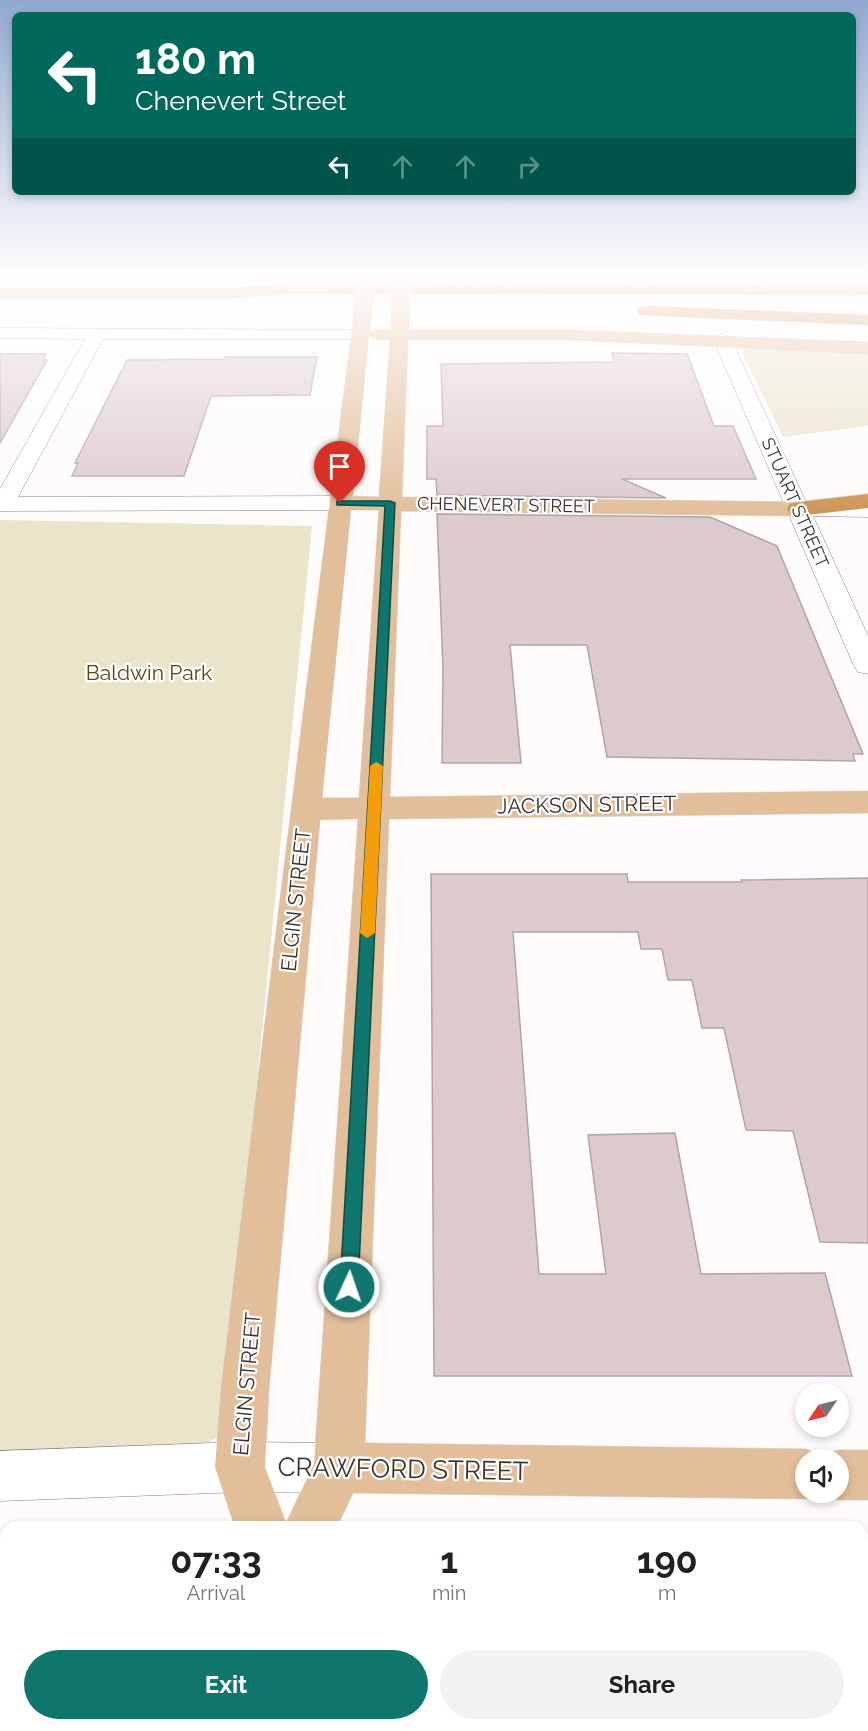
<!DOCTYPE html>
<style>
body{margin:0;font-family:Raleway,sans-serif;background:#f2f2f2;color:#202124;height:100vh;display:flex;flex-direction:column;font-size:22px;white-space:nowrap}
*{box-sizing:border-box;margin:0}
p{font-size:20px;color:#757577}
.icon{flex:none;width:33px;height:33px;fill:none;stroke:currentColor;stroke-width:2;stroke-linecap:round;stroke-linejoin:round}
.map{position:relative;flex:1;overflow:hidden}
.sheet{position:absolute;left:0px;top:1521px;width:868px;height:210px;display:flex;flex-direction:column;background:#fff;border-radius:18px 18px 0 0;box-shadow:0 3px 9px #0003}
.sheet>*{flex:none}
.guide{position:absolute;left:12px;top:12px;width:844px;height:183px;border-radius:9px;box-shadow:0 3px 9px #0003;background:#00695c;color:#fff;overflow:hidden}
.needle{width:39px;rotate:235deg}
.buttons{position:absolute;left:795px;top:1383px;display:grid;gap:12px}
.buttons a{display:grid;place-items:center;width:54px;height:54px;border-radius:50%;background:#fff;box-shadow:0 3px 9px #0003;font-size:30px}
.pin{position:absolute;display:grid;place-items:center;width:51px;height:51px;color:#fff;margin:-62px -26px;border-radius:50% 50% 50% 0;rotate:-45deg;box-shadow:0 0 6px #0007}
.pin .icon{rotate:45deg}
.me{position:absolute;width:66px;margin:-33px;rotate:3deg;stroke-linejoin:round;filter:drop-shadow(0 0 4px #0008)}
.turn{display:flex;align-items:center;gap:21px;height:126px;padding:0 24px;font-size:27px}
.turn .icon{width:78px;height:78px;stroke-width:2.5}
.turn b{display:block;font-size:42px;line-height:51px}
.lanes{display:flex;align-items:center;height:57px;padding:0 24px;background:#0003;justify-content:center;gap:30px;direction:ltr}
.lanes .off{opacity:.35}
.eta{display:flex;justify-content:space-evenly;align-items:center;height:102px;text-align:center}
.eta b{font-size:36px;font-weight:700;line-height:42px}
.button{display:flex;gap:12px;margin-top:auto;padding:12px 24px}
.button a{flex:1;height:69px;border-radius:36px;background:#0f766e;color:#fff;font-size:24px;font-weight:700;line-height:69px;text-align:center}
.button a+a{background:#f2f2f2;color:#202124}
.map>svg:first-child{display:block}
.green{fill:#eae4cb}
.building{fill:#dccacd;stroke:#b4a3a6;stroke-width:1.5}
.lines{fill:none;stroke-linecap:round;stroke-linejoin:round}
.minor-casing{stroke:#8b7b77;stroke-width:1}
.major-casing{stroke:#d7d6d5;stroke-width:1}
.highway-casing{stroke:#d7d6d5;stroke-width:1}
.minor{fill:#fff;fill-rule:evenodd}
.major{fill:#e2bf9a;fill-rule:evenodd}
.highway{fill:#ce9456;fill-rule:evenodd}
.major-bridge-casing{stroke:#d7d6d5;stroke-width:19;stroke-linecap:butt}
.major-bridge{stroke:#e2bf9a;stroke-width:18}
.route{fill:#0f766e;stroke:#0a4d48;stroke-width:1.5}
.slow{fill:#f59e0b}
.labels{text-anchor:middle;stroke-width:4.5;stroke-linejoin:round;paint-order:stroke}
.far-street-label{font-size:18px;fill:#38312f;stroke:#fff}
.park-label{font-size:21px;fill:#51460d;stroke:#fff}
.street-label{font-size:21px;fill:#38312f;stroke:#fff}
.near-street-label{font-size:26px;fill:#38312f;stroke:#fff}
</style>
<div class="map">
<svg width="868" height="1731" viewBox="0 0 868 1731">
<rect width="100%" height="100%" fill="#fefbfa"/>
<!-- green -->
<g class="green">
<polygon points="747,347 868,352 868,426 783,437 742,353"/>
<polygon points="0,520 312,526 222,1436 189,1450 0,1453"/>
</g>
<!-- building -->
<g class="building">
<polygon points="612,353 687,354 714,426 733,426 756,479 622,479 666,498 437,495 436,479 427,479 427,426 443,426 441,364 614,362"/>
<polygon points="0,354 46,354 43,360 47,360 0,443"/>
<polygon points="225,357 317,357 310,395 211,396 184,476 72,476 78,463 75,463 127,360 224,359"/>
<polygon points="437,514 710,517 777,546 863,754 853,754 855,761 607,757 587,645 510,645 521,763 442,763 443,669"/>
<polygon points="431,874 627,874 628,882 742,882 741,880 868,878 868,1243 820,1242 793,1131 746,1130 724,1028 702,1028 692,980 668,980 662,949 641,949 638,932 513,932 539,1274 606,1274 588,1135 675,1133 701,1274 825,1273 852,1376 434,1376"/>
</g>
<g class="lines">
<defs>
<g id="minor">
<polygon points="0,328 366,330 369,334 360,339 103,339 18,497 340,496 348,498 351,503 348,508 340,510 0,511 0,489 85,339 0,338"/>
<polygon points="722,334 731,339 806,502 868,503 868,517 813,516 868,636 868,674 858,672 854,666 713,339"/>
<polygon points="240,1442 339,1443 357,1450 364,1468 357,1486 339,1493 240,1492 0,1501 0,1451"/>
</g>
<g id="major">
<path d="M 362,317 L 371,322 L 370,334 L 378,330 L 391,330 L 394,318 L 400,317 L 409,322 L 409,330 L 571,330 L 868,342 L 868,354 L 571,340 L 408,340 L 402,497 L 798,502 L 806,504 L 809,509 L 806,514 L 798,516 L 401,511 L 390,797 L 868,791 L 868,813 L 389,819 L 365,1443 L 806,1449 L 823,1456 L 838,1450 L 868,1450 L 868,1500 L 838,1500 L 821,1493 L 806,1499 L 353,1493 L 337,1527 L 235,1527 L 215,1467 L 221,1389 C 263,1033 307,677 353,322 ZM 369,336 L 378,340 L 390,340 L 379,497 L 353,496 ZM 351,510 L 379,510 L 359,798 L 322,798 ZM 358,819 L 314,1464 L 286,1523 L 265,1467 L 269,1389 L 320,820 ZM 806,1460 L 838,1460 L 838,1492 L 806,1492 Z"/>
<polygon points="241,1725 299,1725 298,1731 240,1731"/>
</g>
<g id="highway">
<polygon points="292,284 868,285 868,295 292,294 228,298 0,298 0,288 228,288"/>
<polygon points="646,306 868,315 868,325 640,315 637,311 640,307"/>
<polygon points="868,494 868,508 798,516 790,514 787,509 790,504 798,502"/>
</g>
</defs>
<!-- minor casing -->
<use href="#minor" class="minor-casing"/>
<!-- major casing -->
<use href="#major" class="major-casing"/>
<!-- highway casing -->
<use href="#highway" class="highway-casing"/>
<!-- minor -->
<use href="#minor" class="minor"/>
<!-- major -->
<use href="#major" class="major"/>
<!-- highway -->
<use href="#highway" class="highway"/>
<defs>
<g id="major-bridge">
<polyline points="362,322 366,272"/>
<polyline points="400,322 401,272"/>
</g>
</defs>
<!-- major-bridge casing -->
<use href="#major-bridge" class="major-bridge-casing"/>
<!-- major-bridge -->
<use href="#major-bridge" class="major-bridge"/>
</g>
<!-- sky -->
<linearGradient id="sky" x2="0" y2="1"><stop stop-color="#92a8d0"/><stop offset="0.53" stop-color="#fffdfd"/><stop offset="1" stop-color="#fffdfd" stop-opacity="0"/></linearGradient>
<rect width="868" height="514" fill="url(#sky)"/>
<!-- route -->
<polygon class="route" points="337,501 390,501 395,503 358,1287 355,1294 349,1296 342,1294 340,1287 385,506 340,505 337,505"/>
<!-- slow -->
<polygon class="slow" points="376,762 383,766 375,933 367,938 360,933 370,766"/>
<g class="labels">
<!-- far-street labels -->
<g class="far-street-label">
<text transform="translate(795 503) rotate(66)" y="6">STUART STREET</text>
<text transform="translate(506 505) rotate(1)" y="6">CHENEVERT STREET</text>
</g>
<!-- park labels -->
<g class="park-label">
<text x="149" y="680">Baldwin Park</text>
</g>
<!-- street labels -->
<g class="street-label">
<text transform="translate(587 805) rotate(-1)" y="7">JACKSON STREET</text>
<text transform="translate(296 900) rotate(-84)" y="7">ELGIN STREET</text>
<text transform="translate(247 1384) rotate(-85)" y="7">ELGIN STREET</text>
</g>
<!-- near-street labels -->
<g class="near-street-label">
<text transform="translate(403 1469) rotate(1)" y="9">CRAWFORD STREET</text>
</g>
</g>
</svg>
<div class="buttons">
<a><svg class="needle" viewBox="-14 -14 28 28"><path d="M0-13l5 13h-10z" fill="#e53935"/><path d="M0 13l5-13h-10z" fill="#757577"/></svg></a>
<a><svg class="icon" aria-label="sound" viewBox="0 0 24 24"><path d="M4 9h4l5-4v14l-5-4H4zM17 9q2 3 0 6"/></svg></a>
</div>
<div class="pin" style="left:340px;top:503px;background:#d93025"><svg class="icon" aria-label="arrive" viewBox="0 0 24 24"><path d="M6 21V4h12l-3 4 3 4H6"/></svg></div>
<svg class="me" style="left:349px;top:1287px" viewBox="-20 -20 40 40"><circle r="17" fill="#0f766e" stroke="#fff" stroke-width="3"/><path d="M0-11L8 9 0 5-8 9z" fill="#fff"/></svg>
<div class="guide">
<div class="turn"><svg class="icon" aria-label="left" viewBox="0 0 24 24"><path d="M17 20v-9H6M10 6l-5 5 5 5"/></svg><div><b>180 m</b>Chenevert Street</div></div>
<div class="lanes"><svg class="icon" aria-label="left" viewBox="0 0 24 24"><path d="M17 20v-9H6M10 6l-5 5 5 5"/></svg><svg class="icon off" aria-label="ahead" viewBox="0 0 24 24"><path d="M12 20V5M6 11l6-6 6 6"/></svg><svg class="icon off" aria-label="ahead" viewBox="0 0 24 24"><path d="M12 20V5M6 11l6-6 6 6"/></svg><svg class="icon off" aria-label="right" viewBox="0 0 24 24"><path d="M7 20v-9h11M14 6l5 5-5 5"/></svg></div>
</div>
<section class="sheet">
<div class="eta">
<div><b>07:33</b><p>Arrival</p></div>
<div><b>1</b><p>min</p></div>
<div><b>190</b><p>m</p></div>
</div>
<div class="button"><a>Exit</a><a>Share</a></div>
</section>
</div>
